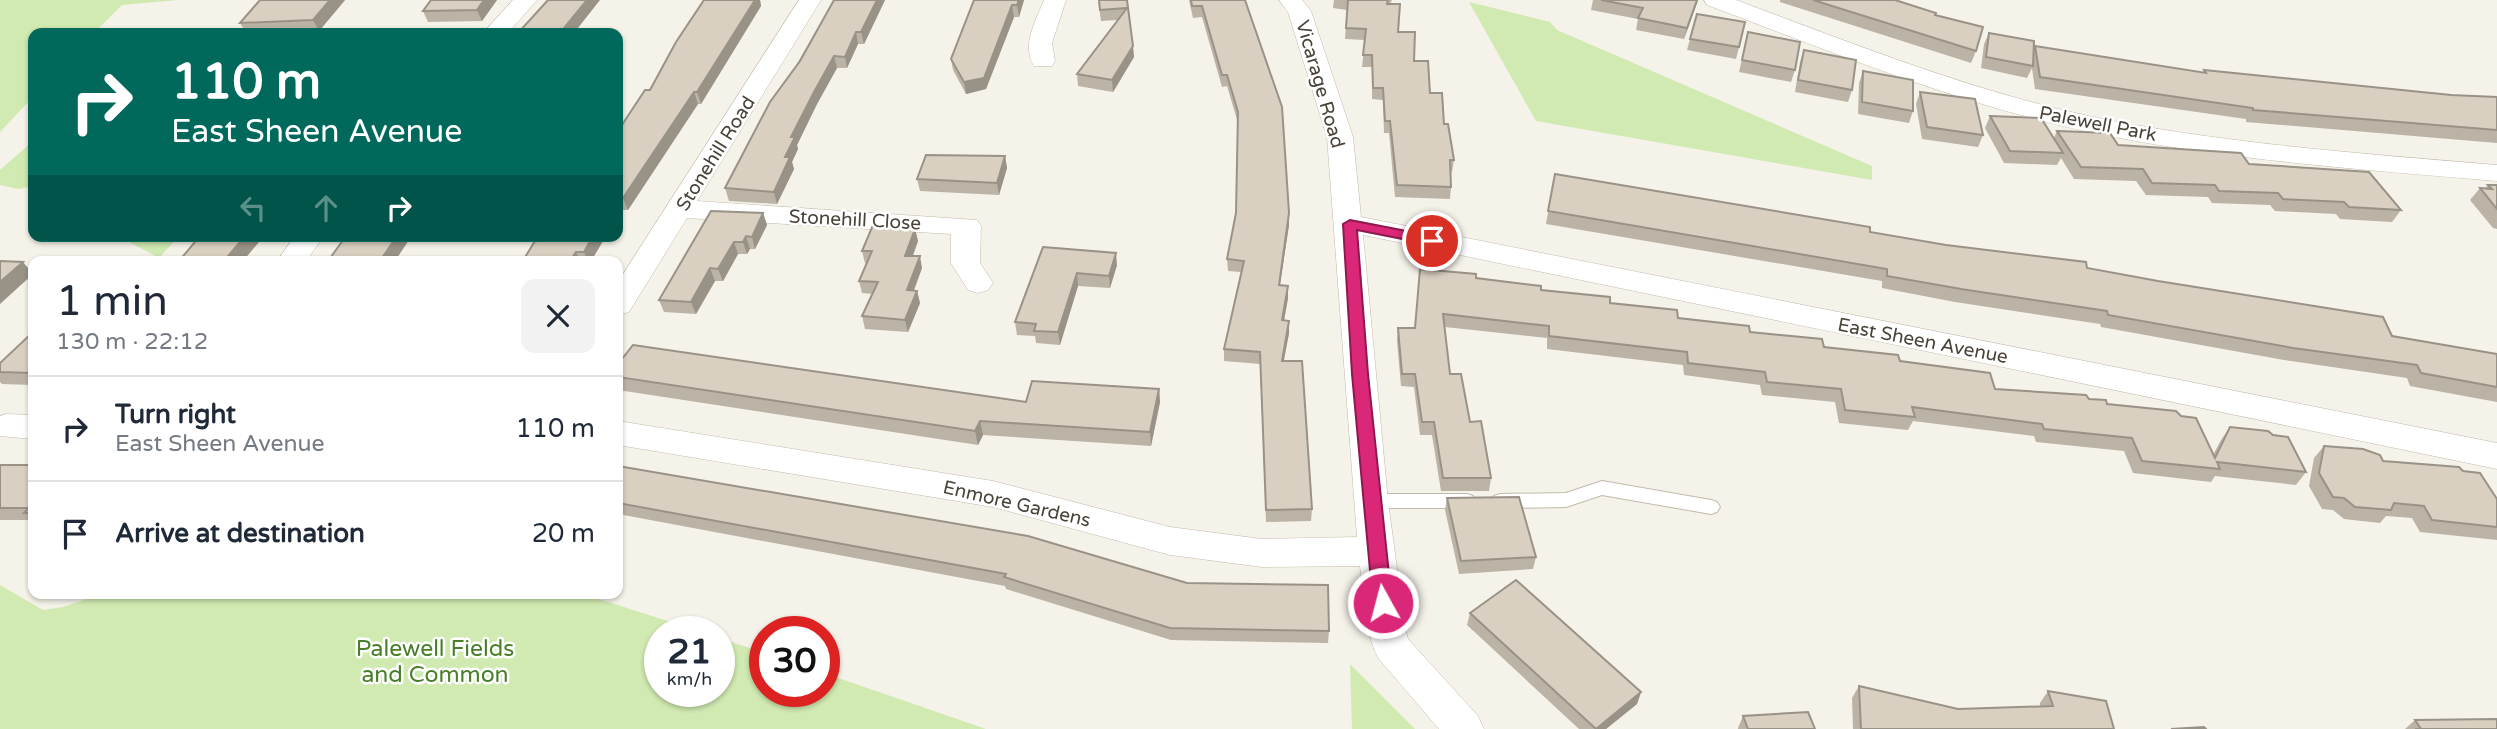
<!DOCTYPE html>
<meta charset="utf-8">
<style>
body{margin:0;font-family:"Varela Round",sans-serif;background:#f2f2f3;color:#1f2937;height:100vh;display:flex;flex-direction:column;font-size:26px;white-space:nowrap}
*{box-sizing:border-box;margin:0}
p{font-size:23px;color:#747a83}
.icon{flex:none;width:38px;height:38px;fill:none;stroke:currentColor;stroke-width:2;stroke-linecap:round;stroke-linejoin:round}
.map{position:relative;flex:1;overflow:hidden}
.drawer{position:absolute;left:28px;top:256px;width:595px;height:343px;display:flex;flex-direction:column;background:#fff;border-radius:14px;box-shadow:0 2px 5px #0004}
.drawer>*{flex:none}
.banner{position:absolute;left:28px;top:28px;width:595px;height:214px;border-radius:14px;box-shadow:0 2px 5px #0004;background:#00695c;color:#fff;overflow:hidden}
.speed{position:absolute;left:644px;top:616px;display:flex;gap:14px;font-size:35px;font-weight:700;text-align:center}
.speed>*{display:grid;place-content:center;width:91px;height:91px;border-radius:50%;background:#fff;box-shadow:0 2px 5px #0004;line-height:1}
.speed small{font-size:18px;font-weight:400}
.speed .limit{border:10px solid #d22;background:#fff;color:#111}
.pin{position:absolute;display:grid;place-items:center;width:60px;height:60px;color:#fff;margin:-30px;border:4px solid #fff;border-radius:50%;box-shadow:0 2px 7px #0007}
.me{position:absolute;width:77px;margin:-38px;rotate:353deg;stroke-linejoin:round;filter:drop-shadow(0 0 5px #0008)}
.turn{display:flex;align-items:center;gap:24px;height:147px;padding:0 28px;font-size:32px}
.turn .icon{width:91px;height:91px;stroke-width:2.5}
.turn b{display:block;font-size:49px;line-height:60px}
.lanes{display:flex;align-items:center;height:66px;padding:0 28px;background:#0003;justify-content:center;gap:35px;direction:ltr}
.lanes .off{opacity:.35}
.round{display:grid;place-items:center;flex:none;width:74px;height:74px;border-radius:14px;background:#f2f2f3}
.overview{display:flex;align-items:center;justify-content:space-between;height:119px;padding:0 28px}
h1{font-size:42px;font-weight:600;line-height:52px}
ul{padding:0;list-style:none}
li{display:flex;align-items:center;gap:21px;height:105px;padding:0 28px;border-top:2px solid #e0e1e3}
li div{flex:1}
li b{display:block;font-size:26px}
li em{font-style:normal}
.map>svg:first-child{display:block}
.green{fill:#d0eab1}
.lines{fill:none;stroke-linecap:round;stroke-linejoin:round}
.lane-casing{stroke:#c1baab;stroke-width:2}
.street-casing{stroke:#c1baab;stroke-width:1}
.lane{fill:#fff;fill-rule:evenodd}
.street{fill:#fff;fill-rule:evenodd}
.wall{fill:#bbb3a6}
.shaded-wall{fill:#999287}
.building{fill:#dad0c1;stroke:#999287;stroke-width:2}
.route{fill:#db2777;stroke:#8e194d;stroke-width:2}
.labels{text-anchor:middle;stroke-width:5;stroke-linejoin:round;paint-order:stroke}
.street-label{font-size:19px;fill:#494237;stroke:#fff}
.near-park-label{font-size:23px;fill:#487e27;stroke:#fff}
</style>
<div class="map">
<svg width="2497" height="729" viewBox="0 0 2497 729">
<rect width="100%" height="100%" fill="#f5f2e9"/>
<!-- green -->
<g class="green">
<polygon points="0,0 178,0 122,5 94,33 33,33 33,97 0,132"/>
<polygon points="1469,2 1550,22 1557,30 1872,166 1872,180 1536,121"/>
<polygon points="33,141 33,186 19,189 0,185 0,170"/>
<polygon points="129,236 179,236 159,258 131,243"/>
<polygon points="0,585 43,610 63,607 105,593 580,593 702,632 660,632 660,691 719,691 719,638 765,653 765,691 824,691 824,673 986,729 0,729"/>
<polygon points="1350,664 1415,729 1352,729"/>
</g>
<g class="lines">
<defs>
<g id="lane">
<polygon points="1602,481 1711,500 1717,502 1720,507 1717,512 1711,514 1602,495 1566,507 1500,508 1494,506 1491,501 1494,496 1500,494 1566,493"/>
<polygon points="1371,494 1467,494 1473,496 1476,501 1473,506 1467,508 1371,508 1365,506 1362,501 1365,496"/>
</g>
<g id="street">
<polygon points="513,0 537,0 508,33 483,33"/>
<polygon points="799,0 821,0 697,201 977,220 981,226 980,263 993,283 988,290 978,293 968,290 951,263 951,234 687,218 629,312 618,315 618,282"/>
<path d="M 1044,0 L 1066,0 L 1052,43 L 1055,61 L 1052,66 L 1034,66 C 1021,46 1036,20 1044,0 Z"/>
<path d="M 1279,0 L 1302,0 L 1311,11 L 1353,137 L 1361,217 L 2497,443 L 2497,469 L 1363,235 L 1388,501 L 1405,629 L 1408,639 L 1478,716 L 1484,729 L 1439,729 L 1378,658 C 1364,629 1364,597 1360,566 L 1262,567 L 1170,555 L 993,507 L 618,445 L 618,421 L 993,481 L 1170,527 L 1262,539 L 1357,537 L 1327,137 L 1288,12 Z"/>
<path d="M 1704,0 L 1736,0 C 1860,46 1983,96 2113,121 C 2240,145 2369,154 2497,165 L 2497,181 C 2369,170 2240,161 2114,137 C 1973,110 1840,55 1707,5 Z"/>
<polygon points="295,236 324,236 306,261 277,261"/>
<polygon points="6,414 33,415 33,439 0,436 0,416"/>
</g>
</defs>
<!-- lane casing -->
<use href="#lane" class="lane-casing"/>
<!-- street casing -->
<use href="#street" class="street-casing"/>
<!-- lane -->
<use href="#lane" class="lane"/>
<!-- street -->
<use href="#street" class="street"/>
</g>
<!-- wall -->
<g class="wall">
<polygon points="260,0 345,0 319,31 246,33 240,23"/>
<polygon points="431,0 497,0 482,21 428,22 423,11"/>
<polygon points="704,0 760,0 761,6 701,104 698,104 628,210 622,210 618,216 618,131 650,90"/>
<polygon points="834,0 885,0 864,44 858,44 847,68 837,68 817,104 797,145 798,149 792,162 794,169 777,204 729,201 725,188"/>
<polygon points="974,0 1024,0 1019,17 1014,17 986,89 966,94 953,70 951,59"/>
<polygon points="1098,0 1127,0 1134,57 1113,92 1078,86 1077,74 1118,20 1101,21"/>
<polygon points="1189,0 1245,0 1289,225 1280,285 1288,286 1288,298 1284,320 1289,321 1289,333 1284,361 1312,509 1311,521 1266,522 1260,364 1224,361 1224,349 1241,272 1228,271 1227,259 1236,213 1238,123 1227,86 1222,87 1202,17 1193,18"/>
<polygon points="1334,0 1392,0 1390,4 1398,32 1414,61 1444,124 1454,160 1452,172 1450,172 1451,187 1450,199 1395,197 1389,133 1384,133 1383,100 1372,99 1372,67 1362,67 1365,40 1345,39 1347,10 1333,8"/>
<polygon points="1593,0 1698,0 1684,39 1636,30 1638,19 1591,10"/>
<polygon points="1780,0 1895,0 1935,15 1976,51 1971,63 1780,2"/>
<polygon points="1697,14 1739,47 1736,59 1687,50"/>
<polygon points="1748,32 1795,70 1791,82 1739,72"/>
<polygon points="1989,33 2033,50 2035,46 2203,73 2204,70 2451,95 2497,97 2497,143 2246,122 2246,119 2035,89 2032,68 2027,78 1981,68 1984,44"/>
<polygon points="1804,50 1852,90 1848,102 1795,92 1800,62"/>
<polygon points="1863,71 1913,111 1909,123 1858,114 1859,83"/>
<polygon points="1920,92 1983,135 1978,147 1922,139 1916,104"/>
<polygon points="1990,116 2054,138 2057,131 2118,145 2249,164 2401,210 2392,222 2340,219 2336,214 2275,211 2270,205 2212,203 2208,197 2146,195 2136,181 2074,179 2061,158 2057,165 2004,163 1985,128"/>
<polygon points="1005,156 1007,168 999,195 920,191 917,179"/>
<polygon points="1555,174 1870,232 2087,268 2392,336 2497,354 2497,402 2410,386 2407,378 2284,360 2101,327 2100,324 1955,302 1882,288 1882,281 1546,224"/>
<polygon points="2488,185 2497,185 2497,229 2493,228 2470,200 2480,188 2485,188"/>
<polygon points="763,213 767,225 755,249 750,249 747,254 738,254 723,281 715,281 696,314 664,312 659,300"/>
<polygon points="915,229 918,241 913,256 922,268 914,291 917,291 920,303 908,332 865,329 862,316 873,294 862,293 859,281 866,263 865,263 862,251"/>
<polygon points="606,236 591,261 525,261 524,259"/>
<polygon points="1043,247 1117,265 1110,288 1078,286 1060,345 1036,343 1035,336 1017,335 1015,322"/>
<polygon points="1476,278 1610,303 1678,318 1900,361 1995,389 2089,399 2107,404 2213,455 2221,440 2230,427 2306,472 2296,485 2215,476 2211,482 2133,473 2124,451 2036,442 2034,436 1913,421 1908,430 1839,423 1835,402 1762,395 1760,385 1684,375 1683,365 1547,349 1547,338 1445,327 1450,374 1491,478 1489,491 1441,491 1432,435 1420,435 1414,387 1401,386 1397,341 1398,328 1414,328"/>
<polygon points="33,332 33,385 2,384 0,382 0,372"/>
<polygon points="618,364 1026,402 1159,389 1160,402 1151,446 983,435 978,445 618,390"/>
<polygon points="2324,446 2383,461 2497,499 2497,540 2420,532 2412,518 2386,516 2380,523 2344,519 2333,510 2322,509 2309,486 2314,458"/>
<polygon points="0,465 33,465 33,523 31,520 0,520"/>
<polygon points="618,466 1329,631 1328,643 1171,640 1006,589 1005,586 618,514"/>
<polygon points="1447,498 1536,557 1533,569 1459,574 1445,510"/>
<polygon points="1470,613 1641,692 1637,704 1606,729 1579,729 1467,625"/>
<polygon points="1859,686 1958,709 2040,706 2040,703 2048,691 2114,729 1853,729 1852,698"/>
<polygon points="1743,716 1815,729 1738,729 1738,728"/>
<polygon points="2415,720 2497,729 2405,729"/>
</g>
<!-- shaded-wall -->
<g class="shaded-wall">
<polygon points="330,0 345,0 319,31 313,20"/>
<polygon points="484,0 497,0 482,21 477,10"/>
<polygon points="587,0 600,0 574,33 560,33"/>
<polygon points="755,0 760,0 761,6 701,104 697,92"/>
<polygon points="877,0 885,0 864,44 861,32"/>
<polygon points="1019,0 1024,0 1019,17 1017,5"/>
<polygon points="1697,0 1698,0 1684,39 1687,28"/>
<polygon points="1012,5 1014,17 986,89 966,94 964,82"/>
<polygon points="856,32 858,44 847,68 845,57"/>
<polygon points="1133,46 1134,57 1113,92 1112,80"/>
<polygon points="834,56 837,68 817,104 797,145 798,149 792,162 794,169 777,204 774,192 791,137 814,92"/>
<polygon points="694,92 698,104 628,210 623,198"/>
<polygon points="1005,156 1007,168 999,195 997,183"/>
<polygon points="618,200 622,210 618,216"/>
<polygon points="763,213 767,225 755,249 752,237"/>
<polygon points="1289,213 1289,225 1278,297 1279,285"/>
<polygon points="915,229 918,241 908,268 905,256"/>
<polygon points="245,236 264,236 243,261 224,261"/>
<polygon points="397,236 407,236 409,240 395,261 380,261"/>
<polygon points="593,236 606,236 591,261 588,261 584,252"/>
<polygon points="746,236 750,249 747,254 743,242"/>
<polygon points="734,242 738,254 723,281 718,269"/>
<polygon points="576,252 580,261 570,261"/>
<polygon points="1116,253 1117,265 1110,288 1109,276"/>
<polygon points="920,256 922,268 909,302 907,290"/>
<polygon points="23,262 33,274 0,304 0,282"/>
<polygon points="710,268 715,281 696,314 691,302"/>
<polygon points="1077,273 1078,286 1060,345 1058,332"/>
<polygon points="1288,286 1288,298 1282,332 1282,320"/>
<polygon points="917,291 920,303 908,332 905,320"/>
<polygon points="1289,321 1289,333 1281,374 1282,361"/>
<polygon points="1159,389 1160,402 1151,446 1150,432"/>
<polygon points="980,421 983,435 978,445 975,431"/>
<polygon points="1641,692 1637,704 1606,729 1596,729"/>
</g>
<!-- building -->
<g class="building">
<polygon points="260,0 330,0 313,20 240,23"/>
<polygon points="431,0 484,0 477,10 423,11"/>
<polygon points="548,0 587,0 560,33 518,33"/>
<polygon points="704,0 755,0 697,92 694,92 623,198 618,198 618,131 645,90 650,90 676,42"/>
<polygon points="834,0 877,0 861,32 856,32 845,57 834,56 814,92 791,137 795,137 785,157 790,157 774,192 725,188 770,102 800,61"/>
<polygon points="974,0 1019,0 1017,5 1012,5 984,78 964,82 951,59"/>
<polygon points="1099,0 1127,0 1133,46 1112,80 1077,74 1127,8 1100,10"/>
<polygon points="1191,0 1245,0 1282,107 1289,213 1279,285 1288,286 1282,320 1289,321 1282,361 1302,361 1312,509 1266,510 1260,352 1224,349 1244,261 1227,259 1236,213 1238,112 1227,75 1222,75 1202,6 1192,6"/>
<polygon points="1348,0 1388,0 1387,4 1400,4 1398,32 1415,32 1414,61 1428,61 1430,93 1442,93 1444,124 1448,124 1454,160 1450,160 1451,187 1397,185 1390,121 1385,121 1383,88 1373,88 1372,55 1363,55 1366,29 1346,28"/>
<polygon points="1601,0 1697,0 1687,28 1638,18 1643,8"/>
<polygon points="1813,0 1895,0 1936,13 1935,15 1983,27 1976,51"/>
<polygon points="1697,14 1745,22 1739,47 1690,39"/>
<polygon points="1748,32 1800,42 1795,70 1742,60"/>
<polygon points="1989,33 2034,41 2033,66 1986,57"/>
<polygon points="2035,46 2206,73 2204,70 2451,95 2497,97 2497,130 2253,110 2253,108 2040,77"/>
<polygon points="1804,50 1856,60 1852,90 1798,80"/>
<polygon points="1863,71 1913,80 1913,111 1862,102"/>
<polygon points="1920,92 1975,99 1983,135 1927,127"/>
<polygon points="1990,116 2041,118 2063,153 2010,151"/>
<polygon points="2057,131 2110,133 2118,145 2241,153 2249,164 2369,172 2401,210 2349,207 2344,202 2283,199 2278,193 2219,191 2215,185 2152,183 2143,169 2081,167"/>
<polygon points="926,155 1005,156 997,183 917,179"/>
<polygon points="1555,174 1870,227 1870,232 1946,245 2086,262 2087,268 2158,281 2383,317 2392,336 2497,354 2497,387 2421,373 2417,365 2293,348 2108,315 2107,311 1961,289 1887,276 1887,269 1548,211"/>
<polygon points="2488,185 2497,185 2497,209 2480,188 2492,189"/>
<polygon points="711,211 763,213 752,237 746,236 743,242 734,242 718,269 710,268 691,302 659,300"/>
<polygon points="873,225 915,229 905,256 920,256 907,290 917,291 905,320 862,316 878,282 859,281 872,251 862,251"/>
<polygon points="200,236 245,236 224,261 179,261"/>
<polygon points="346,236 397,236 380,261 328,261"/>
<polygon points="538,236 593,236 584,252 576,252 570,261 538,261 539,259 524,259"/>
<polygon points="1043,247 1116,253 1109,276 1077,273 1058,332 1034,331 1036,324 1015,322"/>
<polygon points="0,261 23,262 0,282"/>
<polygon points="1420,269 1476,274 1476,278 1541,286 1541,290 1610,297 1610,303 1677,310 1678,318 1749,326 1750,332 1822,339 1824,347 1898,355 1900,361 1990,373 1995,389 2086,395 2089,399 2106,400 2107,404 2176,411 2181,416 2196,418 2215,458 2230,427 2268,431 2273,435 2288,437 2306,472 2217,462 2220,469 2142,461 2132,438 2044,429 2042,424 1912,407 1915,417 1845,410 1841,389 1767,382 1765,372 1688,363 1687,352 1549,336 1549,326 1443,314 1450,374 1461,374 1470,422 1481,421 1491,478 1443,478 1434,422 1422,422 1415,374 1402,374 1398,328 1415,328"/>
<polygon points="33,332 33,373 0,372 0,363"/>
<polygon points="633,345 1026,402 1032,381 1159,389 1150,432 980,421 975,431 618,377 618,364"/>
<polygon points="2324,446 2363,449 2380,455 2383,461 2459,467 2463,471 2480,473 2497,499 2497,527 2432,520 2424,506 2394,503 2391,510 2355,507 2344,498 2333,497 2319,473"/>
<polygon points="0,465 33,465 33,513 24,513 29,508 0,508"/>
<polygon points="618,466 1028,536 1187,583 1328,585 1329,631 1170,628 1004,577 1006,574 618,503"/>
<polygon points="1519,497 1536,557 1461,561 1447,498"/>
<polygon points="1516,580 1641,692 1596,729 1470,613"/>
<polygon points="1859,686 1958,709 2053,706 2048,691 2106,701 2114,729 1861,729"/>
<polygon points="1808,712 1815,729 1748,729 1743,716"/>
<polygon points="2497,719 2497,729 2415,729 2421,729 2415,720"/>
<polygon points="2204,727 2206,729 2171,729"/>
</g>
<!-- route -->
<polygon class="route" points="1350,220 1432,236 1439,241 1432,245 1357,230 1368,374 1392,603 1389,609 1376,609 1373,603 1352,374 1343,224"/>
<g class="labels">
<!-- street labels -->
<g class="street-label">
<text transform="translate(1321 84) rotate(74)" y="7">Vicarage Road</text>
<text transform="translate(2098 123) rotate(11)" y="7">Palewell Park</text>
<text transform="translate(715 153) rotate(-58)" y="7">Stonehill Road</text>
<text transform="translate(855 219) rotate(3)" y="7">Stonehill Close</text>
<text transform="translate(1923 340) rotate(11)" y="7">East Sheen Avenue</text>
<text transform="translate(1017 503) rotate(13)" y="7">Enmore Gardens</text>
</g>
<!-- near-park labels -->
<g class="near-park-label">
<text x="435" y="656">Palewell Fields<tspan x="435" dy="26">and Common</tspan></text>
</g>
</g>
</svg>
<div class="speed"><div>21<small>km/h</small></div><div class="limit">30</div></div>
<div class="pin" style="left:1432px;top:241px;background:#d93025"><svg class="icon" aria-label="arrive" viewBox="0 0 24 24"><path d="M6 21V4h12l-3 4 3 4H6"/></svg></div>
<svg class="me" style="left:1383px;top:603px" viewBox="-20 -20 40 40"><circle r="17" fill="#db2777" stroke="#fff" stroke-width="3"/><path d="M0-11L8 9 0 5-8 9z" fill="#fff"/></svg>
<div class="banner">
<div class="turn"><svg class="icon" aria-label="right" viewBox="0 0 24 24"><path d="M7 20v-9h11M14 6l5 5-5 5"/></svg><div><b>110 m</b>East Sheen Avenue</div></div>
<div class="lanes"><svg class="icon off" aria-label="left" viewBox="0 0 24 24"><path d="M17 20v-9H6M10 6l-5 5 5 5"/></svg><svg class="icon off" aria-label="ahead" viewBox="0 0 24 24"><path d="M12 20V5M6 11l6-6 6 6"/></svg><svg class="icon" aria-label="right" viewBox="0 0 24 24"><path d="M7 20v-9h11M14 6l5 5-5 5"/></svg></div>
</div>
<section class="drawer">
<div class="overview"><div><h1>1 min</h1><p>130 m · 22:12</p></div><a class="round"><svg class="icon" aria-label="close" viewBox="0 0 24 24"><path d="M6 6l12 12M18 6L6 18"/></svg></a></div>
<ul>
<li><svg class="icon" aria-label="right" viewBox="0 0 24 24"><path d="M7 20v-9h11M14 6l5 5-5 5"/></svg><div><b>Turn right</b><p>East Sheen Avenue</p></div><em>110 m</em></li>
<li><svg class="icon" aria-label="arrive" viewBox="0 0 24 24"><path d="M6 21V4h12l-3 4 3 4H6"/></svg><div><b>Arrive at destination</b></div><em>20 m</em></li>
</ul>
</section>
</div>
